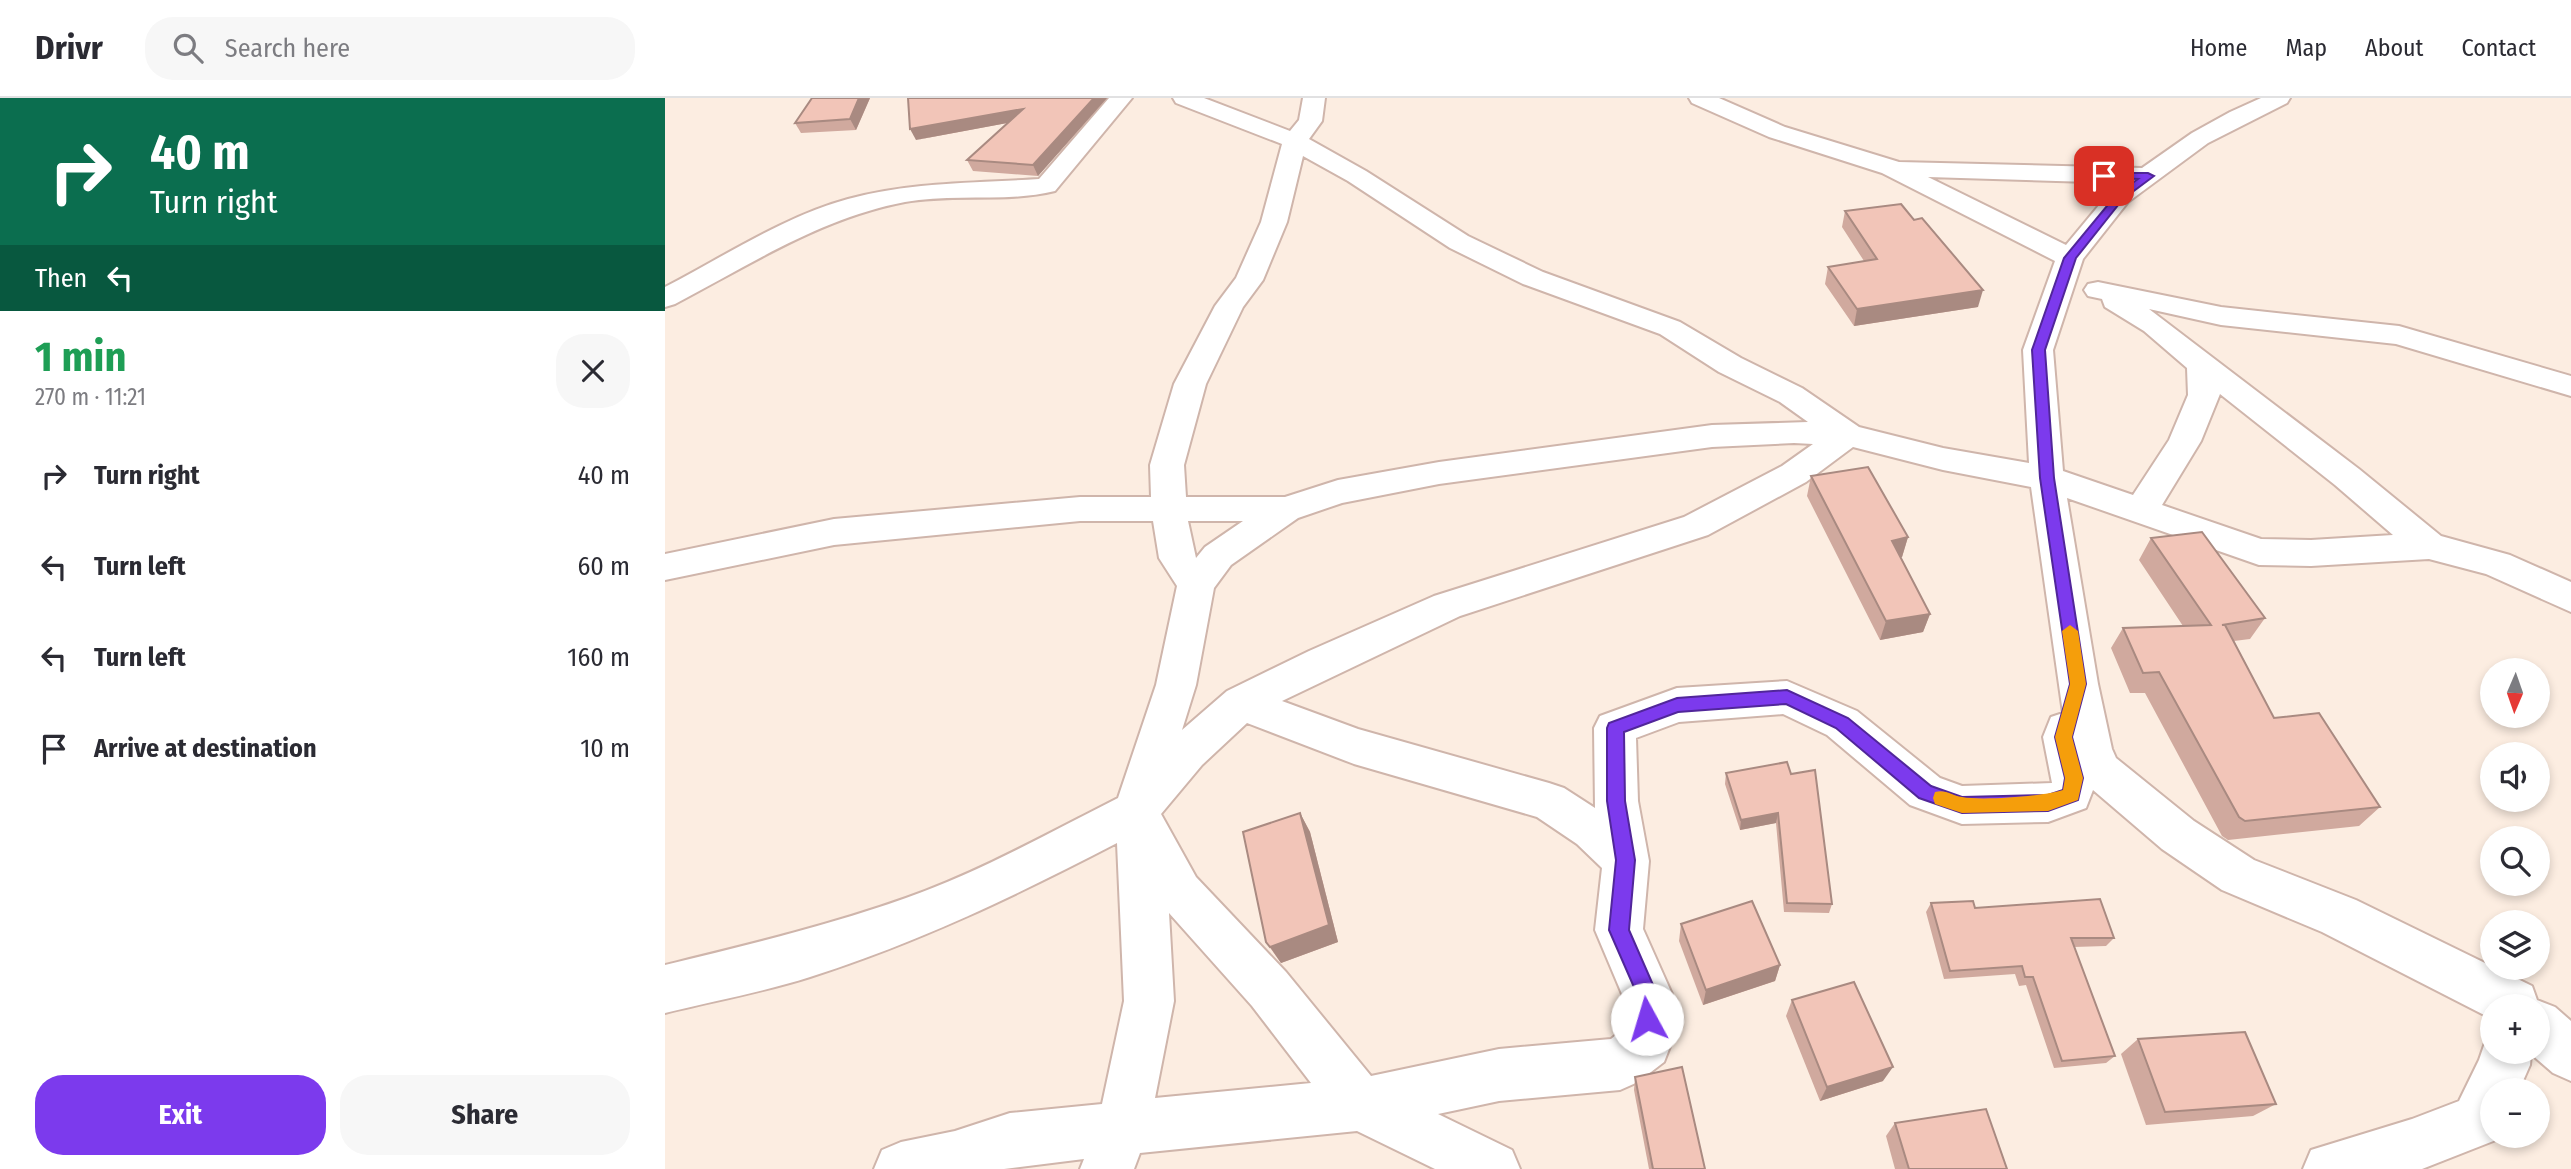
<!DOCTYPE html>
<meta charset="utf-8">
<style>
body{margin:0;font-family:"Fira Sans Condensed",sans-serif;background:#f7f7f7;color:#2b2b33;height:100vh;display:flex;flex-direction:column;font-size:26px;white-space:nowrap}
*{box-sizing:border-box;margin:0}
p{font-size:23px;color:#7c7c81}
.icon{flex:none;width:38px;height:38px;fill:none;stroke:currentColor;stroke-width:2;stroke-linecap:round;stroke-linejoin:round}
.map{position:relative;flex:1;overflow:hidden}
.details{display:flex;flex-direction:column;background:#fff;width:665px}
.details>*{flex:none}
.banner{background:#0b6e4f;color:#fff;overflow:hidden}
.needle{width:46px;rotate:182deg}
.buttons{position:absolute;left:1815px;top:560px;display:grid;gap:14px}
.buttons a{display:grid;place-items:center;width:70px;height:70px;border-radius:50%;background:#fff;box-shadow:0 4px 10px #0003;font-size:35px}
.pin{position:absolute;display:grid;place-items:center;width:60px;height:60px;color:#fff;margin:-30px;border-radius:14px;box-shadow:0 4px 10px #0006}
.me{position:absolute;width:77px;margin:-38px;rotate:354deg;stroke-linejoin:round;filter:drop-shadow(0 0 5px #0008)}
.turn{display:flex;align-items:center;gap:24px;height:147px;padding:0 35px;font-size:32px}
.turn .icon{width:91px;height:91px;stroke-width:2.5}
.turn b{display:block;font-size:49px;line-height:60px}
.then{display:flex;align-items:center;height:66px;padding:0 35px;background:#0003;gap:14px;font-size:26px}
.round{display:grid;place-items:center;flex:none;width:74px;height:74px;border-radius:28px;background:#f7f7f7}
.head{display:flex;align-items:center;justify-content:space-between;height:119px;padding:0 35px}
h1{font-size:42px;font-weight:700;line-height:52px;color:#1e9e55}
.action{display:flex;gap:14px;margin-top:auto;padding:14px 35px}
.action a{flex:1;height:80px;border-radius:28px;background:#7c3aed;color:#fff;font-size:28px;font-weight:700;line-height:80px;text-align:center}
.action a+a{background:#f7f7f7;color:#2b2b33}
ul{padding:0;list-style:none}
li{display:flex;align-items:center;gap:21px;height:91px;padding:0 35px}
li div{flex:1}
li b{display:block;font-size:26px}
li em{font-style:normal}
header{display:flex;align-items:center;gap:42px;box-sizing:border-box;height:98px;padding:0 35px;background:#fff;border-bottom:2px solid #e1e1e2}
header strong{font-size:33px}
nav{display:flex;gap:38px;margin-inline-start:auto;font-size:24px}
.search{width:490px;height:63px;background:#f7f7f7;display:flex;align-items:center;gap:18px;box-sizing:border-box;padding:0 24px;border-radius:28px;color:#7c7c81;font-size:26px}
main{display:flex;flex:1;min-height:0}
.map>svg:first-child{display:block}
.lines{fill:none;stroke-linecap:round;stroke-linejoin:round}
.minor-casing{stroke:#cfb5ab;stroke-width:4}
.minor{fill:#fff;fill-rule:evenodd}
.wall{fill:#d0a99e}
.shaded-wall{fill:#a98a81}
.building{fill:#f2c5b8;stroke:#a98a81;stroke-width:2}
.route{fill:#7c3aed;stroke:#51269a;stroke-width:2}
.slow{fill:#f59e0b}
</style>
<header>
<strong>Drivr</strong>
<div class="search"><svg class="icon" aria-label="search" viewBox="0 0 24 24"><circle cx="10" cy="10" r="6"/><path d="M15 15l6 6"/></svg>Search here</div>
<nav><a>Home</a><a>Map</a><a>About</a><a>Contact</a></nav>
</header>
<main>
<section class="details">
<div class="banner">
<div class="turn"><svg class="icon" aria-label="right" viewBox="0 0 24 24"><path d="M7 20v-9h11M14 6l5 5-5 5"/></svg><div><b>40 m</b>Turn right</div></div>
<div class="then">Then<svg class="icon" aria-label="left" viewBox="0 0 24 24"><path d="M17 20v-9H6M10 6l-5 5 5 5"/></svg></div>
</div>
<div class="head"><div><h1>1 min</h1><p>270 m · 11:21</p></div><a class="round"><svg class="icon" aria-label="close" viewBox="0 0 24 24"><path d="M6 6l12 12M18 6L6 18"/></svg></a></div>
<ul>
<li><svg class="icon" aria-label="right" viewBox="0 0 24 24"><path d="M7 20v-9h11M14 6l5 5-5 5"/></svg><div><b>Turn right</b></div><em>40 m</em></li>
<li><svg class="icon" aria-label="left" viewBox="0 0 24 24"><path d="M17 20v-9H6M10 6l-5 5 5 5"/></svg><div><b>Turn left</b></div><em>60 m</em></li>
<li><svg class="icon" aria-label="left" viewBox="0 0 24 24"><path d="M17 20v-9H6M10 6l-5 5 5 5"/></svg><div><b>Turn left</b></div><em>160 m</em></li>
<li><svg class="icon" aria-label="arrive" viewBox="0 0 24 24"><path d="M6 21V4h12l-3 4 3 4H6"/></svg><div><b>Arrive at destination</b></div><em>10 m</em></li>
</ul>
<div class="action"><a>Exit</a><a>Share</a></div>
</section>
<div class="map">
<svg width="1906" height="1071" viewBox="0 0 1906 1071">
<rect width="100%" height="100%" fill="#fcede1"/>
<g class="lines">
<defs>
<g id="minor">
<path d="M 444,0 L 467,0 L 390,93 C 342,105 289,95 240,104 C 156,120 84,167 10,206 L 0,209 L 0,189 C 58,159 120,118 183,101 C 244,84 310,85 374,81 Z"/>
<path d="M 508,0 L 539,0 L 625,33 L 634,22 L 638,0 L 660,0 L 657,23 L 644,41 L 701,73 L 803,138 L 878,174 L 1015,224 L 1076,260 L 1137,290 L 1194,329 L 1278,350 L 1364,365 L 1358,252 L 1390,163 L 1217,75 L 1104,39 L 1027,5 L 1024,0 L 1054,0 L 1120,29 L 1234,64 L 1477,70 L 1527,35 L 1565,14 L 1596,0 L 1625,0 L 1622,5 L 1543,45 L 1463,104 L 1418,161 L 1388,252 L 1398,373 L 1468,397 L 1504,342 L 1523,297 L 1522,270 L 1479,233 L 1440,209 L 1437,201 L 1423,198 L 1419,192 L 1423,186 L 1433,184 L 1556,209 L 1734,228 L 1906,278 L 1906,298 L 1731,246 L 1556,227 L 1484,211 L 1694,371 L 1776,438 L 1845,457 L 1906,484 L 1906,514 L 1821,476 L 1764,461 L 1646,468 L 1594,467 L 1402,400 L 1433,586 L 1447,651 L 1451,660 L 1529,723 L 1589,762 L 1691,802 L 1867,888 L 1872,902 L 1890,909 L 1906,923 L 1906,983 L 1888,975 L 1866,956 L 1865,967 L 1854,992 L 1827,992 L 1827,1038 L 1833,1038 L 1831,1042 L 1757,1071 L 1638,1071 L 1646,1052 L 1747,1021 L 1794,1003 L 1814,962 L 1823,936 L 1827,934 L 1827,954 L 1872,954 L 1872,908 L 1827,908 L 1827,921 L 1657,834 L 1557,792 L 1497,751 L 1428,692 L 1421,710 L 1383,724 L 1297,726 L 1245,707 L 1162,637 L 1118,616 L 1014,624 L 971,640 L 973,703 L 984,763 L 978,831 L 1007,896 L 1006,946 L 999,964 L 973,984 L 955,992 L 834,1003 L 773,1016 L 847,1052 L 855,1071 L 770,1071 L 692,1033 L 475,1055 L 469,1071 L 415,1071 L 419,1061 L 339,1071 L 209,1071 L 217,1052 L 236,1044 L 290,1033 L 345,1015 L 437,1006 L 459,903 L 452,745 C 352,797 252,845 145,879 C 98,894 48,903 0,915 L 0,867 C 82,847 162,828 241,800 C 314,774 384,735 453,700 L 491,587 L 512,488 L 494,460 L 488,423 L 415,423 L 169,447 L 0,482 L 0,456 L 169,421 L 415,399 L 486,399 L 485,367 L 509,286 L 550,208 L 571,180 L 596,124 L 617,46 L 511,5 ZM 638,58 L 683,83 L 785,150 L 858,186 L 995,236 L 1054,274 L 1115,304 L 1143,324 L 1047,327 L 774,364 L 673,382 L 620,399 L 521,399 L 519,367 L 541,286 L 578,209 L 598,182 L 622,124 ZM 1263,79 L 1457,85 L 1445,94 L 1401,147 ZM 1555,296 L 1670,387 L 1728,437 L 1646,442 L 1596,441 L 1497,407 L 1536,343 ZM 1129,345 L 1148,346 L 1117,368 L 1019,419 L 769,498 L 644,553 L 562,593 L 517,632 L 531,587 L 549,490 L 566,467 L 633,420 L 677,405 L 774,386 L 1047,349 ZM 1188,349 L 1278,372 L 1366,389 L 1398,615 L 1386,619 L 1378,639 L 1387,685 L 1297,688 L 1275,680 L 1192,613 L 1122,583 L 1012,590 L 935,618 L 929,630 L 930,710 L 899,690 L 884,685 L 693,631 L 617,603 L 795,518 L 1043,437 L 1141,384 ZM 523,423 L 578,423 L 540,449 L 531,460 ZM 582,625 L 689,666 L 872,719 L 912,746 L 937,770 L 930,832 L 957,896 L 956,933 L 946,941 L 834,951 L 706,978 L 621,874 L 531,779 L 496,716 L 537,667 ZM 504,815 L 587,908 L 646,985 L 490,1000 L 509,903 Z"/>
</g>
</defs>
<!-- minor casing -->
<use href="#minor" class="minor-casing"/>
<!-- minor -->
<use href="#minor" class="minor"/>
</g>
<!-- wall -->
<g class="wall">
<polygon points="205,0 191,32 136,35 130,25"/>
<polygon points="442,0 373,78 308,73 302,62 342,25 251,42"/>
<polygon points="1180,113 1313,209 1189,228 1160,186 1163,169 1199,163 1177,129"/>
<polygon points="1146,378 1243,439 1237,459 1236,459 1265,516 1258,534 1215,542 1142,398"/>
<polygon points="1486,440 1600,520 1585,541 1569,543 1609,620 1715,709 1694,728 1563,742 1557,738 1480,595 1465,595 1446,550 1458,530 1518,528 1474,462"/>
<polygon points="1122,664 1167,806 1164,815 1119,814 1111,725 1075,732 1060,686 1061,675"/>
<polygon points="635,715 645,734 673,844 616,865 601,844"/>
<polygon points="1266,805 1310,810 1449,840 1441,848 1409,849 1450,958 1441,965 1389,970 1361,887 1354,888 1350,876 1279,881 1261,814"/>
<polygon points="1016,826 1115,867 1110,883 1038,907 1014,843"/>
<polygon points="1127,902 1218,983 1155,1003 1121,918"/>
<polygon points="1473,941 1611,1006 1588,1018 1481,1027 1456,956"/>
<polygon points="970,979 1040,1071 984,1071 969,992"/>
<polygon points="1230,1025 1342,1071 1230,1071 1221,1038"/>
</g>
<!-- shaded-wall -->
<g class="shaded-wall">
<polygon points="194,0 205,0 191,32 185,21"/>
<polygon points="429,0 442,0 373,78 368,67"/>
<polygon points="358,11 363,21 251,42 245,31"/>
<polygon points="1318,192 1313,209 1189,228 1192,211"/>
<polygon points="1243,439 1237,459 1222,463 1227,443"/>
<polygon points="1265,516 1258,534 1215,542 1221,523"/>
<polygon points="635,715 645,734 673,844 616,865 605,849"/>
<polygon points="1113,715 1111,725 1075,732 1076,722"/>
<polygon points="1115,867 1110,883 1038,907 1041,892"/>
<polygon points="1228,969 1218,983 1155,1003 1162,989"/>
</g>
<!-- building -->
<g class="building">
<polygon points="147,0 194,0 185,21 130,25"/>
<polygon points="243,0 429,0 368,67 302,62 358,11 245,31"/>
<polygon points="1236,106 1249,122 1257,120 1318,192 1192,211 1163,169 1212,161 1180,113"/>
<polygon points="1203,369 1243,439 1227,443 1265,516 1221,523 1146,378"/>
<polygon points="1537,434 1600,520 1557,527 1560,527 1609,620 1654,615 1715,709 1580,723 1574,719 1494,574 1478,575 1458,530 1546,527 1486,440"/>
<polygon points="1122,664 1126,676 1150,672 1167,806 1122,805 1113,715 1076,722 1061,675"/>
<polygon points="635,715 664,827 605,849 601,844 578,734"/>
<polygon points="1435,801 1449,840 1406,840 1450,958 1397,963 1368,879 1360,879 1357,868 1285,873 1266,805 1308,803 1310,810"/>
<polygon points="1087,803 1115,867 1041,892 1016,826"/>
<polygon points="1189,884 1228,969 1162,989 1127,902"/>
<polygon points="1580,934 1611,1006 1500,1014 1473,941"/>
<polygon points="1017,969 1040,1071 988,1071 970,979"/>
<polygon points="1321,1011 1342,1071 1244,1071 1230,1025"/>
</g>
<!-- route -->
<polygon class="route" points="1439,75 1483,75 1489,78 1458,101 1411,160 1380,252 1389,380 1421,586 1407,639 1418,680 1413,702 1383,713 1297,715 1254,700 1171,630 1121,606 1013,614 959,634 960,703 970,762 964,832 992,896 992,921 989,928 982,931 974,928 971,921 972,896 944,832 951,762 942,703 942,630 944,625 1012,600 1122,592 1183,620 1266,688 1297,699 1383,697 1398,692 1400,680 1390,639 1405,586 1375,380 1367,252 1399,160 1451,97 1473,81 1436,80 1434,78"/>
<!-- slow -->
<path class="slow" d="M 1405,527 L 1413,533 L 1421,586 L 1407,639 L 1418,680 L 1413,702 L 1383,713 L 1297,715 L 1270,706 L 1268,700 L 1270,694 C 1281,691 1287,698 1297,699 C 1317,703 1380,698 1398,692 L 1400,680 L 1390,639 L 1405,586 L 1397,533 Z"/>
</svg>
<div class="buttons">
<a><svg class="needle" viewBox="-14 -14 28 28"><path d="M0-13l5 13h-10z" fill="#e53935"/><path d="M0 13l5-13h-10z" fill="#7c7c81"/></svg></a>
<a><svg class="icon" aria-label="sound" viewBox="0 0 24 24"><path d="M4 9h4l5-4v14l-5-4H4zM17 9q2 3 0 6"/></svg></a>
<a><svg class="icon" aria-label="search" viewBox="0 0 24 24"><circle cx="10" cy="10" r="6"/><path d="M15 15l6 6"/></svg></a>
<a><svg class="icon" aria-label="layers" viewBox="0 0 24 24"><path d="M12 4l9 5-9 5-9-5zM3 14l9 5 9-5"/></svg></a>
<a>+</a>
<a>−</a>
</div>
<div class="pin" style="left:1439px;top:78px;background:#d93025"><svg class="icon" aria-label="arrive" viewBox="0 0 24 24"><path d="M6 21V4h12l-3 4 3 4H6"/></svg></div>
<svg class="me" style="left:982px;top:921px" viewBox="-20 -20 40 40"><circle r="19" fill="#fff"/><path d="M0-13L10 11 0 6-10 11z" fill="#7c3aed"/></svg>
</div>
</main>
